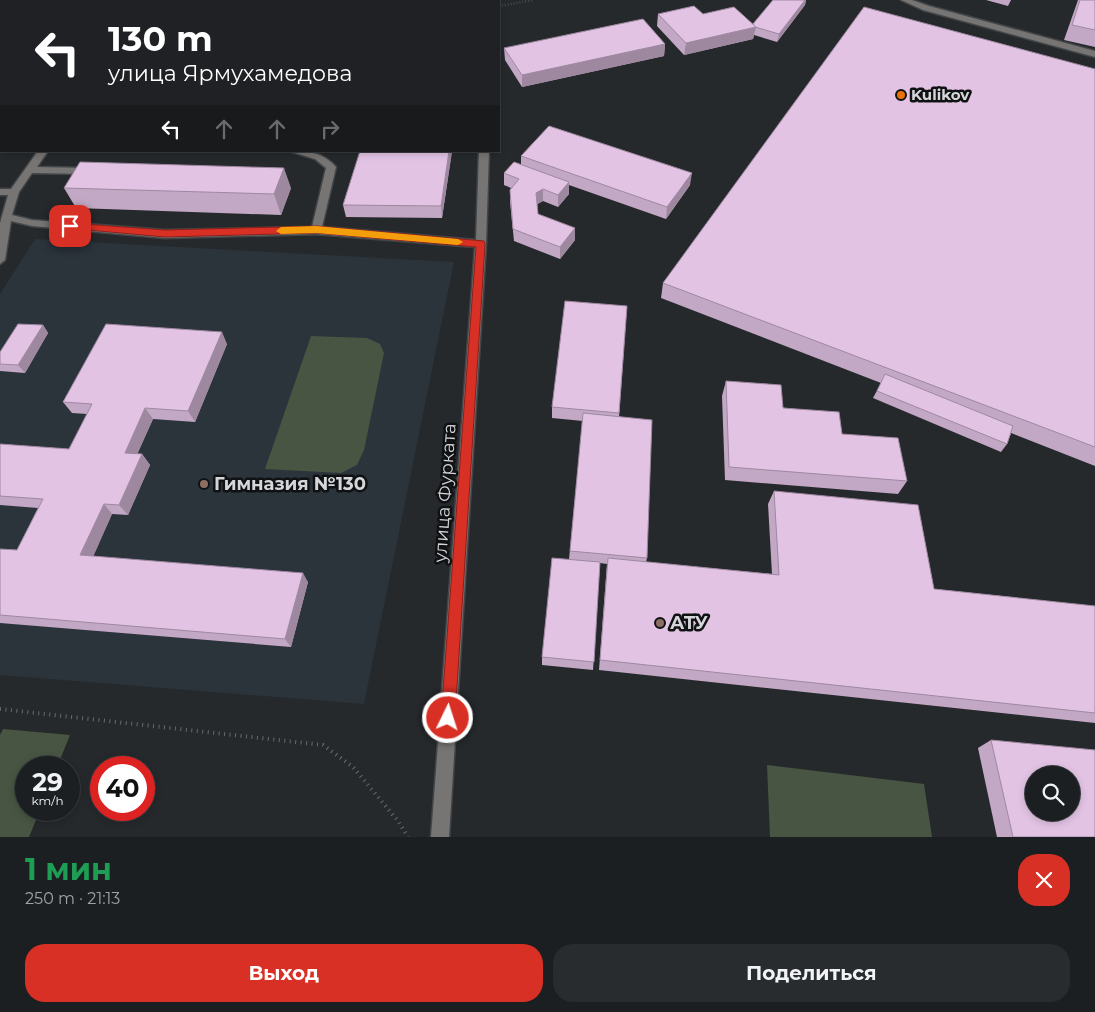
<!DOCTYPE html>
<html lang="ru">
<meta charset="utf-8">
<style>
body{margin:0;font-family:Montserrat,sans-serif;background:#292c2e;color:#f1f3f6;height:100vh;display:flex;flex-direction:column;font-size:19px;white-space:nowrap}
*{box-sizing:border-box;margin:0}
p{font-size:16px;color:#a0a2a5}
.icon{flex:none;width:28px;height:28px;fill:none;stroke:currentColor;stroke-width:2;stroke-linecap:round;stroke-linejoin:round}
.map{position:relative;height:837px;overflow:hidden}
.side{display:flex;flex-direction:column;background:#1c1f21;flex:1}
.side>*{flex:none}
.top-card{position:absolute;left:0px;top:0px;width:500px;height:152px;box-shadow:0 2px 8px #0003,0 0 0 1px #3a3d3f;background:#202124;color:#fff;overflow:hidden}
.tools{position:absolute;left:1025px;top:766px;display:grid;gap:10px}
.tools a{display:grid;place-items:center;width:55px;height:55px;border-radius:50%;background:#1c1f21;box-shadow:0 2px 8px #0003,0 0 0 1px #3a3d3f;font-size:25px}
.speed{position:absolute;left:15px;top:756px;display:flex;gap:10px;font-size:25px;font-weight:700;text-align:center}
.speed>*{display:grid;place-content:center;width:65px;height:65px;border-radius:50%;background:#1c1f21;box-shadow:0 2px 8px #0003,0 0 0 1px #3a3d3f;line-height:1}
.speed small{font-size:12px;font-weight:400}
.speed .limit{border:8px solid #d22;background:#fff;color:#111}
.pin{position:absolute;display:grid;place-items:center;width:42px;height:42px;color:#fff;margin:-21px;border-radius:10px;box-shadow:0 2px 8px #0006}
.me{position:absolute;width:55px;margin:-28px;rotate:4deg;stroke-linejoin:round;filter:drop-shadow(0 0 4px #0008)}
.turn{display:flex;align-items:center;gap:18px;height:105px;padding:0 25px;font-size:22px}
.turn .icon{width:65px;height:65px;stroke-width:2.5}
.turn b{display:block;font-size:35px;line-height:42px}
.lanes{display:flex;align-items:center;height:48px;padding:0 25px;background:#0003;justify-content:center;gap:25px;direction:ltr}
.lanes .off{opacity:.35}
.round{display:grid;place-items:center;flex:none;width:52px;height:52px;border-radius:20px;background:#292c2e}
.head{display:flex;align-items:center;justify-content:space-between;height:85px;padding:0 25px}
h1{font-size:30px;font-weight:700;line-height:38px;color:#1e9e55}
.button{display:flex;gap:10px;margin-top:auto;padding:10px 25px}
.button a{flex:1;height:58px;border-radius:20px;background:#d93025;color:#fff;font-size:20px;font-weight:700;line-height:58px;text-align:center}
.button a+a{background:#292c2e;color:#f1f3f6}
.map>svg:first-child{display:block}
.built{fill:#2b333b}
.green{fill:#475542}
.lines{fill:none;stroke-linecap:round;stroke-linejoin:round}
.minor-casing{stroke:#424548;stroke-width:3}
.path-far1{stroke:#686b6e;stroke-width:2.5;stroke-dasharray:0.5 2.5;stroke-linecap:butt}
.path{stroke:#686b6e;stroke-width:4;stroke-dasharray:1 4.5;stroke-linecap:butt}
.minor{fill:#777573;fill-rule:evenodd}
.wall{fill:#c2a8c4}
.shaded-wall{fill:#9e88a0}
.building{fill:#e2c3e4;stroke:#9e88a0;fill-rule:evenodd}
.route{fill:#d93025;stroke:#8d1f18}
.slow{fill:#f59e0b}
.food-dot{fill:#e8710a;stroke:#101113;stroke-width:2}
.education-dot{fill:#8d6e63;stroke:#101113;stroke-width:2}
.labels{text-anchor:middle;stroke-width:5;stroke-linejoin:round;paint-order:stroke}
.far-poi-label{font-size:15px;font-weight:bold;fill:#d4d6d9;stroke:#101113;text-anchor:start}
.poi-label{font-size:18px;font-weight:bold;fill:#d4d6d9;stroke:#101113;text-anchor:start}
.street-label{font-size:18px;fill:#d4d6d9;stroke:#101113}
</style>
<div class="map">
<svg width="1095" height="837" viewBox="0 0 1095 837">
<rect width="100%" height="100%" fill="#26292c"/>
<!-- built -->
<polygon class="built" points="35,239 454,262 364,704 0,675 0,294"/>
<!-- green -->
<g class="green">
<polygon points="311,336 367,338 380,344 384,353 364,450 357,465 341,473 265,469"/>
<polygon points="3,729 70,735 57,767 26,768 26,810 40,810 29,837 0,837 0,735"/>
<polygon points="767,765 924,784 932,837 770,837"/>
</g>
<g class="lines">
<defs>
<g id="minor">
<rect x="447" y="0" width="8" height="1"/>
<polygon points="901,0 912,0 929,6 1095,51 1095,57 923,10"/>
<rect x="0" y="97" width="1" height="6"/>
<rect x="0" y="133" width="1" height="7"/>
<path d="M 38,151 L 48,151 L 37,167 L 89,168 L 94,171 L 89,174 L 32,173 L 19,192 L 12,215 L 32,220 L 165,230 L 312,227 L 326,168 L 315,159 L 289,151 C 308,151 323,152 336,167 L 322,227 L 476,240 L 479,151 L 489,151 L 486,244 L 449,837 L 431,837 L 475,247 L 316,234 L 165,238 L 32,226 L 11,221 L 5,260 L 0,264 L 0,223 L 8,195 L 0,195 L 0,189 L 11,189 Z"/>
</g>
</defs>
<!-- minor casing -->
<use href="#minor" class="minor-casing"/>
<!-- path-far1 -->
<polyline class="path-far1" points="499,6 534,0"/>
<!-- path -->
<polyline class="path" points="0,709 323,745 353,767 398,821 408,837"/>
<!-- minor -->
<use href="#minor" class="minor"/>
</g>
<!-- wall -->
<g class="wall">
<polygon points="773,0 806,0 805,5 777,42 754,35 753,39 684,55 657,26 658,14 703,14 753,24"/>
<polygon points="986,0 1011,0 1008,6"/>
<polygon points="1078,0 1095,0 1095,47 1064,40"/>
<polygon points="665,44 664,56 522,87 505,60 504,48"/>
<polygon points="1095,69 1095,466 1011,433 1007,444 1001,452 873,398 881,383 661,298 663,283"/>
<polygon points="452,151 442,218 346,217 343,205"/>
<polygon points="521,156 690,185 666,219 569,185 569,194 558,207 543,201 537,204 538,214 575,240 560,259 514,241 510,202 510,190 511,188 504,185 504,173 521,165"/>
<polygon points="64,188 291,188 281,215 76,208"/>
<polygon points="627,306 619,417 647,558 646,562 772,574 768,504 774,491 934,589 1095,606 1095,723 599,670 607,564 600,563 593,670 542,665 542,657 569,559 583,421 552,418 552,407"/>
<polygon points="43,325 48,333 25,373 0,371 0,352"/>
<polygon points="227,344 195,422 153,419 137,454 142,454 150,465 128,515 112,514 93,556 308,582 291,647 0,623 0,549 17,550 38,508 0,505 0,444 69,449 87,414 72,413 63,402"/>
<polygon points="726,381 842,434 907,481 898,494 725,480 722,396"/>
<polygon points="991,740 1095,837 997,837 978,748"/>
</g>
<!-- shaded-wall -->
<g class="shaded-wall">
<rect x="89" y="0" width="9" height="1"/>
<polygon points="161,0 170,0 169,1 160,1"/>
<polygon points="805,0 806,0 805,5 777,42 779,34"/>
<polygon points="756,27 753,39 684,55 686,43"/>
<polygon points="665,44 664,56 522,87 522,75"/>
<polygon points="449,151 452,151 442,218 441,206"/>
<polygon points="284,168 291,188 281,215 274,194"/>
<polygon points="692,173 690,185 666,219 667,207"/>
<polygon points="569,182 569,194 558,207 558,195"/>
<polygon points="543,189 543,201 536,205 536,193"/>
<polygon points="575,228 575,240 560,259 560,247"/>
<polygon points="43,325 48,333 25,373 18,365"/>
<polygon points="222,332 227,344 195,422 188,411"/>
<polygon points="145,408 153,419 133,464 125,453"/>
<polygon points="142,454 150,465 128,515 119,505"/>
<polygon points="104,504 112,514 90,564 80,555"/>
<polygon points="303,573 308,582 291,647 285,639"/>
</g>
<!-- building -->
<g class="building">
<polygon points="63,0 89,0 89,1 62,1"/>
<polygon points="144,0 161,0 160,1 143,1"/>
<polygon points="187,0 216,0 215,1 187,1"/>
<rect x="303" y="0" width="36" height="1"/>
<polygon points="377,0 410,0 409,1 376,1"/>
<polygon points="773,0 805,0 779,34 755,27 753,24"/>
<polygon points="1080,0 1095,0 1095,30 1072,25"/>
<polygon points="694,6 703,14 734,7 756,27 686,43 658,14"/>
<polygon points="864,7 1095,69 1095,447 663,283"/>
<polygon points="643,19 665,44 522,75 504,48"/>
<polygon points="549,126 692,173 667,207 521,156"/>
<polygon points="360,151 449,151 441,206 343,205"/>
<polygon points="80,162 284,168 274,194 64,188"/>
<polygon points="514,162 569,182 558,195 543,189 536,193 538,214 575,228 560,247 513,229 510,190 519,179 504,173"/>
<polygon points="565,301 627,306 619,413 552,407"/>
<polygon points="18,324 43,325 18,365 0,364 0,352"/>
<polygon points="106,324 222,332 188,411 145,408 125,453 142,454 119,505 104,504 80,555 303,573 285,639 0,615 0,549 17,550 43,499 0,496 0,444 69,449 92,404 63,402"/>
<polygon points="885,374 1013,426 1007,444 877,391"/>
<polygon points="726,381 781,385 783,408 839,412 842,434 898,438 907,481 729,467"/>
<polygon points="583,413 652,420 647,558 570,551"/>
<polygon points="774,491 918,505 934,589 1095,606 1095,713 600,660 608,558 779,575"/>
<polygon points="552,558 600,562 594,662 542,657"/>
<path d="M 991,740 L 1095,750 L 1095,837 L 1013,837 ZM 1034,775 L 1071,775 L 1071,812 L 1034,812 Z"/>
</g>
<!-- route -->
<polygon class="route" points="70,223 165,230 316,226 484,241 485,244 455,718 453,723 448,726 443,723 441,718 476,247 316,233 165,237 66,228 65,226"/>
<!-- slow -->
<polygon class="slow" points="316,226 458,239 463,242 458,245 316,233 281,234 276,231 281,227"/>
<!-- markers -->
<circle class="food-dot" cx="901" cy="95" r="5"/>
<g class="education-dot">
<circle cx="204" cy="484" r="5"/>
<circle cx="660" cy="623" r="5"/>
</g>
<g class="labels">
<!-- far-poi labels -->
<g class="far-poi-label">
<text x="911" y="100">Kulikov</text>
</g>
<!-- poi labels -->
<g class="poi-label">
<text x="214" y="490">Гимназия №130</text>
<text x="670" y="629">АТУ</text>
</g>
<!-- street labels -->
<g class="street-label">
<text transform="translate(445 493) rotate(-86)" y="6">улица Фурката</text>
</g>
</g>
</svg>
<div class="tools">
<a><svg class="icon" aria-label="search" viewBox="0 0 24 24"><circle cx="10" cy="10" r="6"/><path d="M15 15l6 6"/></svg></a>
</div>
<div class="speed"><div>29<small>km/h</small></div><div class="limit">40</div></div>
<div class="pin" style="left:70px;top:226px;background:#d93025"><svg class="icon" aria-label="arrive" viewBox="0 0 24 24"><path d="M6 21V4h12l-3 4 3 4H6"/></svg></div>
<svg class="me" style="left:448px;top:718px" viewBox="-20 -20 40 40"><circle r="17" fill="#d93025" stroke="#fff" stroke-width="3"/><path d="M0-11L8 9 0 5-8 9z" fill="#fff"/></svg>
<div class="top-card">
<div class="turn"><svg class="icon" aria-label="left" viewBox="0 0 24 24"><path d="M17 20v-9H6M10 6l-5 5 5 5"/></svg><div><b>130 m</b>улица Ярмухамедова</div></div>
<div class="lanes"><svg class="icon" aria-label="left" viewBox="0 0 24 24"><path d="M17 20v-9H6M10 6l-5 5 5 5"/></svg><svg class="icon off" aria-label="ahead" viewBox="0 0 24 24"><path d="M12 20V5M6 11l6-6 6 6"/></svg><svg class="icon off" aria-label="ahead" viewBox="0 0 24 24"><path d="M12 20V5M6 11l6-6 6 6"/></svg><svg class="icon off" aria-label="right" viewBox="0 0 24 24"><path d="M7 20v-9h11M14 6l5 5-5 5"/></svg></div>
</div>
</div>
<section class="side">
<div class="head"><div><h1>1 мин</h1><p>250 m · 21:13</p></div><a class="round" style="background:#d93025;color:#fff"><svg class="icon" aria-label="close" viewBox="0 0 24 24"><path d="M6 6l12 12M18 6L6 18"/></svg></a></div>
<div class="button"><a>Выход</a><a>Поделиться</a></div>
</section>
